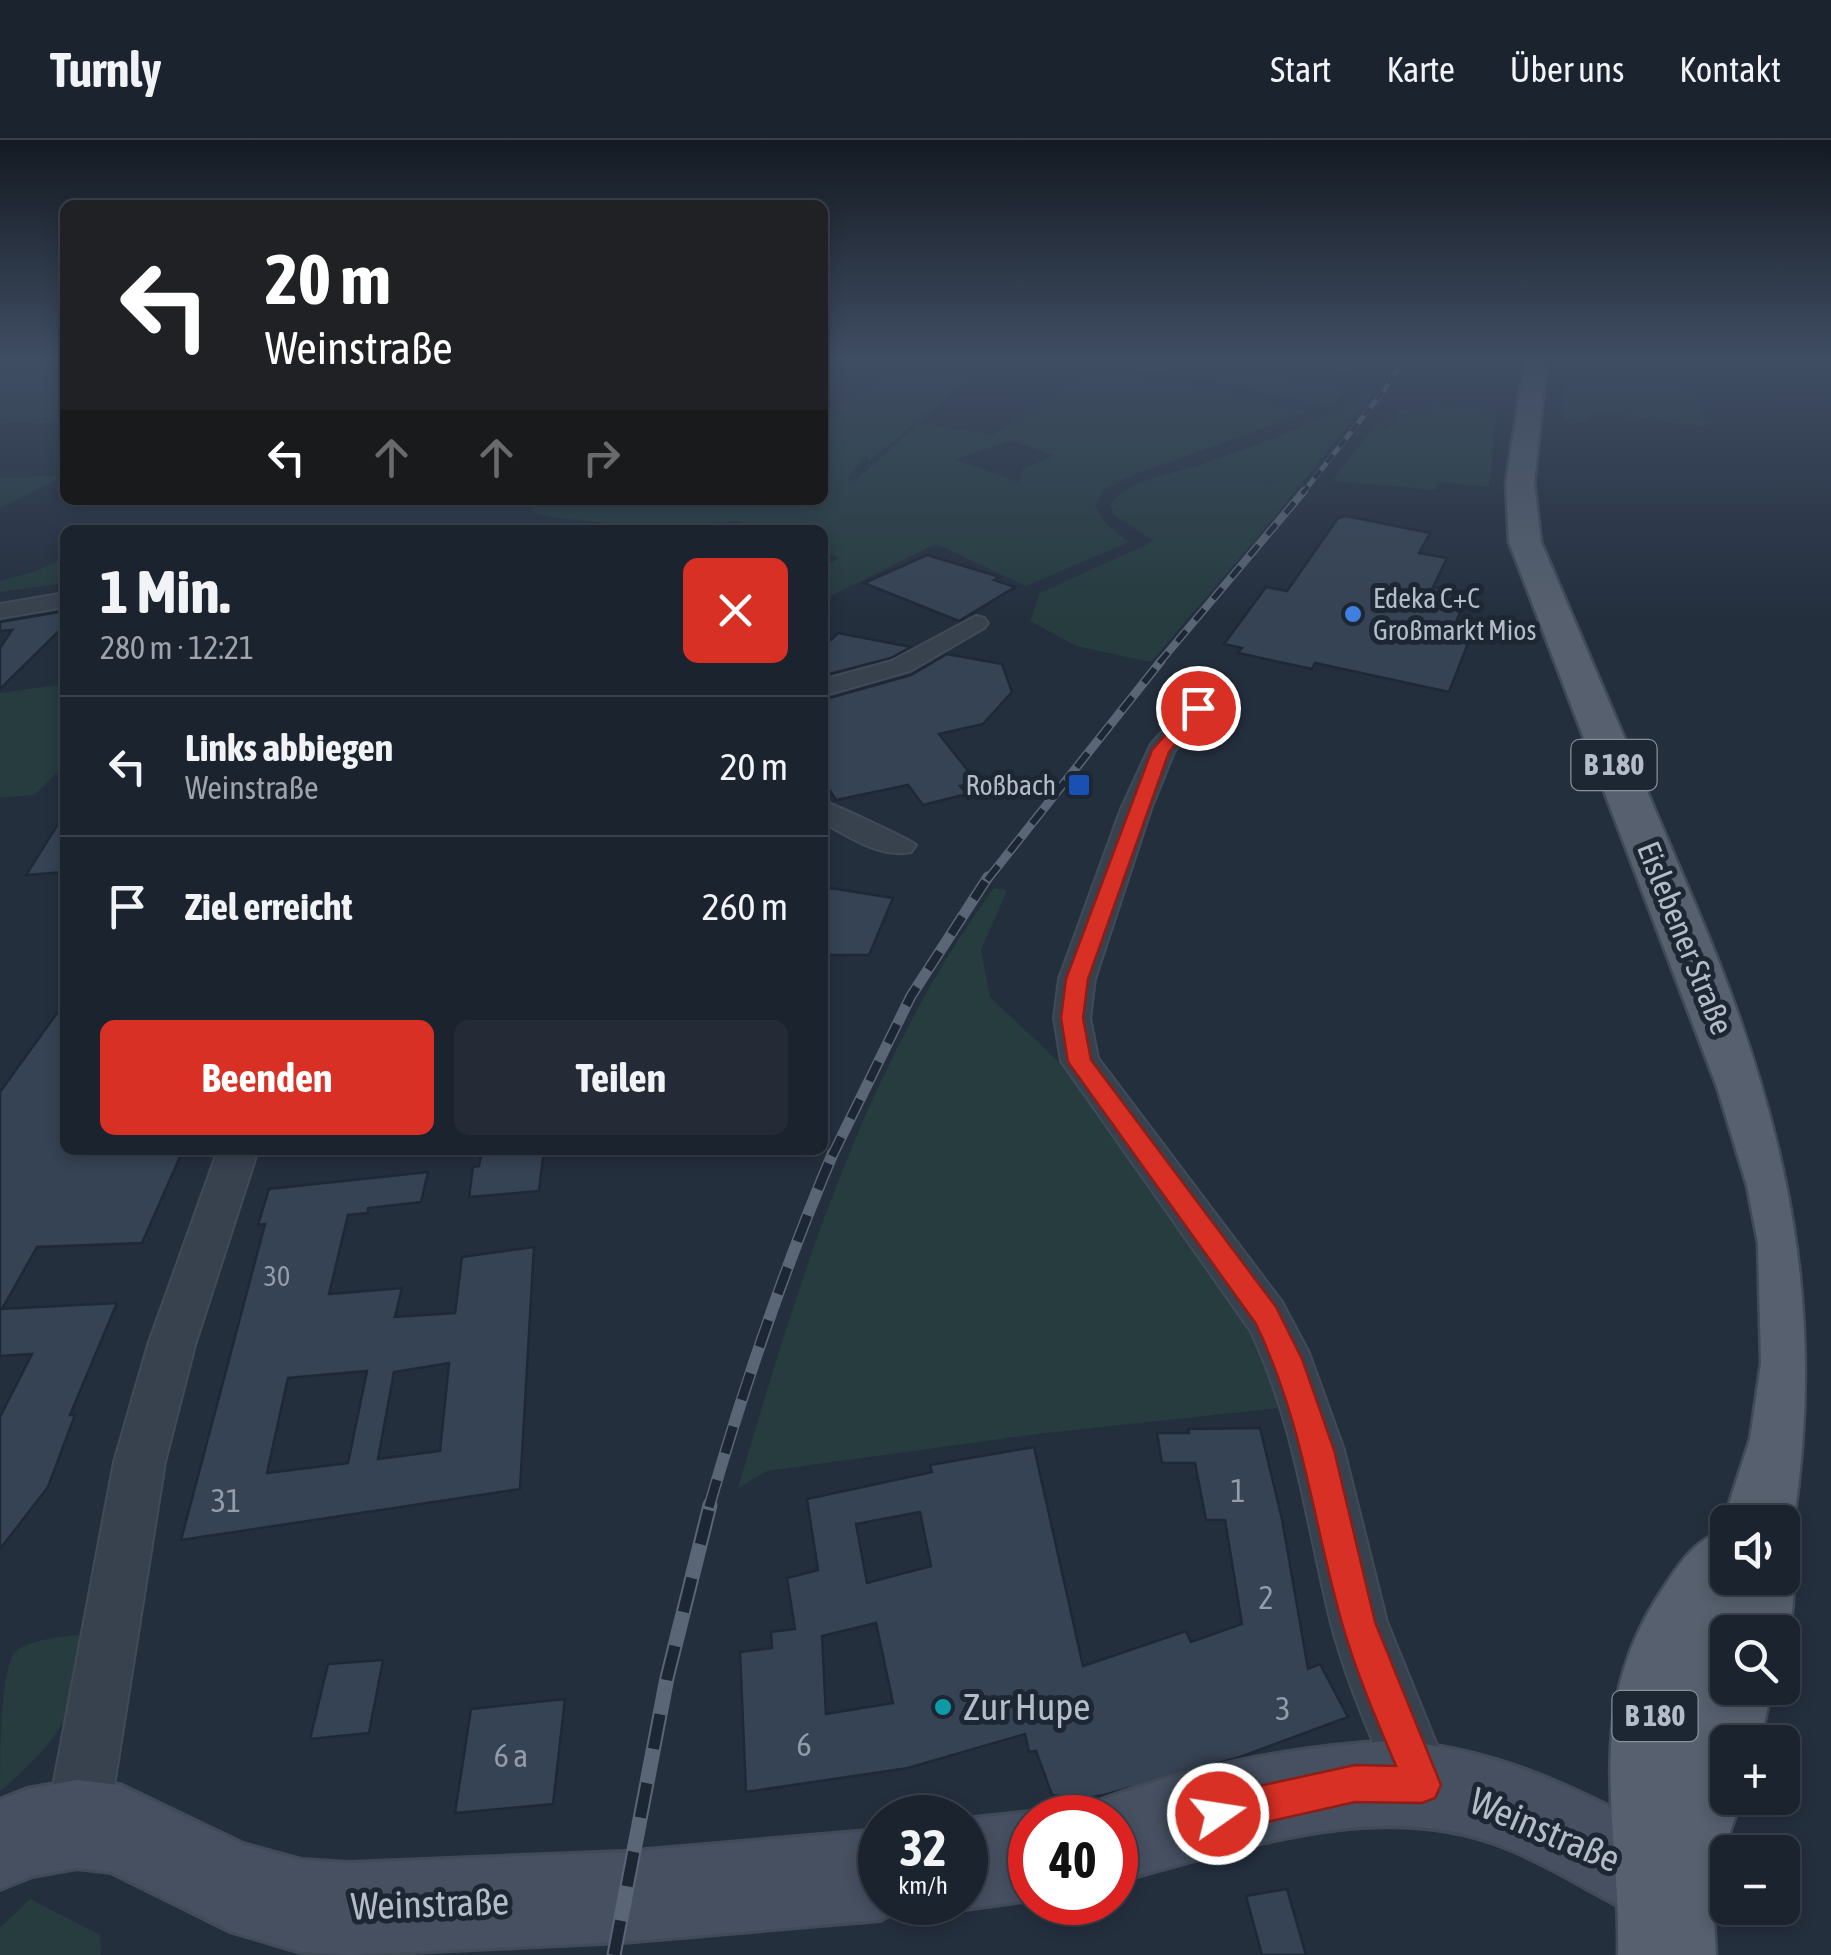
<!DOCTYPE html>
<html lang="de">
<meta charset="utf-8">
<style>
body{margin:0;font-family:"Asap Condensed",sans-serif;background:#242b36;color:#f1f3f6;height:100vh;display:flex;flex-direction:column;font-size:38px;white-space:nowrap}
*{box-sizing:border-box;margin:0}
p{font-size:32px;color:#a0a4aa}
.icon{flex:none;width:55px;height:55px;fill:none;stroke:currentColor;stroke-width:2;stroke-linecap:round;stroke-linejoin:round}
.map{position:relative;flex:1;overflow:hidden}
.drawer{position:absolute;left:60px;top:385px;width:768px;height:630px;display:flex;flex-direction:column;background:#1b232e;border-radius:15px;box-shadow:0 5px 15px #0003,0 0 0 2px #39404a}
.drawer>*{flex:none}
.guide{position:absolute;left:60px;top:60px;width:768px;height:305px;border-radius:15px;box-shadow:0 5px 15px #0003,0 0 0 2px #39404a;background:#202124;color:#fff;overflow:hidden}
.buttons{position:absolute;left:1710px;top:1365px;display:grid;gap:20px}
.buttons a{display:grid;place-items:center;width:90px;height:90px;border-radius:15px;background:#1b232e;box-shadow:0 5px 15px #0003,0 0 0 2px #39404a;font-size:50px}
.speed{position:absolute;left:858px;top:1655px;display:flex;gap:20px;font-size:50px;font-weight:700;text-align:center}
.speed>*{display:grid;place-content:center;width:130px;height:130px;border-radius:50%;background:#1b232e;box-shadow:0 5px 15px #0003,0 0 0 2px #39404a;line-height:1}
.speed small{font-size:25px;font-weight:400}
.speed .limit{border:15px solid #d22;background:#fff;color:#111}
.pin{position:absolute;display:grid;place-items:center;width:85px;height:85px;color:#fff;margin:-42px;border:5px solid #fff;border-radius:50%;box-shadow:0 2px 10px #0007}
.me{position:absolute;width:110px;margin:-55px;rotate:77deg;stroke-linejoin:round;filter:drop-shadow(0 0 8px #0008)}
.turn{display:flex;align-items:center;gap:35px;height:210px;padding:0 40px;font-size:45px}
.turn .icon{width:130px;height:130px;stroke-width:2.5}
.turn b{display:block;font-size:70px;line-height:85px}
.lanes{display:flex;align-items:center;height:95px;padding:0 40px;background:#0003;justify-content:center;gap:50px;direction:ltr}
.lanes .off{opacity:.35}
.round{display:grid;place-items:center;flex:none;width:105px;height:105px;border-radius:15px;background:#242b36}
.head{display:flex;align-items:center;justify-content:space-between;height:170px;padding:0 40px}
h1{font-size:60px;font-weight:700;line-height:75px}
.action{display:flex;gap:20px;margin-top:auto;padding:20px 40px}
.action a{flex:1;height:115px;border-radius:15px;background:#d93025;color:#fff;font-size:40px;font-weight:700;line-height:115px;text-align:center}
.action a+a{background:#242b36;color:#f1f3f6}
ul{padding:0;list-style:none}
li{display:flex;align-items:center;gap:30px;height:140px;padding:0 40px;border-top:2px solid #39404a}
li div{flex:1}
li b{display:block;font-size:38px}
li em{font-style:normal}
header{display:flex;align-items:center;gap:60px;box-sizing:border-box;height:140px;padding:0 50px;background:#1b232e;border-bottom:2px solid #39404a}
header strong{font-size:48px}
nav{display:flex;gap:55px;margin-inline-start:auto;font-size:35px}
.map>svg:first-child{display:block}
.green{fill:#263c3f;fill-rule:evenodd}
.building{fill:#364354;stroke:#1f2835;stroke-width:2.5;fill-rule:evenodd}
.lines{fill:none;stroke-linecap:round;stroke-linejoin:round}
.street-casing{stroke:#414a57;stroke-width:4}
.secondary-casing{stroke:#414a57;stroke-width:6}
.primary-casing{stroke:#414a57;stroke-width:5}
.street{fill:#38414e;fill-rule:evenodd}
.secondary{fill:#465061;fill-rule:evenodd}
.primary{fill:#56606e;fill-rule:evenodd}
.rail-far5-casing{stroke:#5a6575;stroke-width:5}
.rail-far4-casing{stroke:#5a6575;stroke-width:8}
.rail-far3-casing{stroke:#5a6575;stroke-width:9}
.rail-far2-casing{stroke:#5a6575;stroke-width:11}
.rail-far1-casing{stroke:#5a6575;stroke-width:12}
.rail-casing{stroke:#5a6575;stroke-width:15}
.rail-far5{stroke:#1d2633;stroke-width:4;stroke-dasharray:10;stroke-linecap:butt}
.rail-far4{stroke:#1d2633;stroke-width:5;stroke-dasharray:14;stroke-linecap:butt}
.rail-far3{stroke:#1d2633;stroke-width:6;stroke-dasharray:18;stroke-linecap:butt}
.rail-far2{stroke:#1d2633;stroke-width:8;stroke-dasharray:21;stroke-linecap:butt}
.rail-far1{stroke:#1d2633;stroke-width:9;stroke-dasharray:28;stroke-linecap:butt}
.rail{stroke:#1d2633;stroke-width:11;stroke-dasharray:35;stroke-linecap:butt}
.route{fill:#d93025;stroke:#8d1f18;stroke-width:2.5}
.shop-dot{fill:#3f7fe0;stroke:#1d2633;stroke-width:4}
.transit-dot{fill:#1a4fb4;stroke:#1d2633;stroke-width:4}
.culture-dot{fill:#0f9aa8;stroke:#1d2633;stroke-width:4}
.labels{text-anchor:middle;stroke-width:10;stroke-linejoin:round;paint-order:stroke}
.far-poi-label{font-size:28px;fill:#b4bcc9;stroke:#1d2633;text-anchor:start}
.number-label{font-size:28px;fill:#929caa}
.shield{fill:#1d2633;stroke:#878f9c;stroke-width:2.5}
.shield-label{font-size:30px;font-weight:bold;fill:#b4bcc9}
.street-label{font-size:32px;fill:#b4bcc9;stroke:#1d2633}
.near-number-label{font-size:32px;fill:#929caa}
.near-poi-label{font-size:38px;fill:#b4bcc9;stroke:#1d2633;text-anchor:start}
.near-street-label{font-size:38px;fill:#b4bcc9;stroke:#1d2633}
</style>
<header>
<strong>Turnly</strong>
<nav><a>Start</a><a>Karte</a><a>Über uns</a><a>Kontakt</a></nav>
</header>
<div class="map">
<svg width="1831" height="1815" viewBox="0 0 1831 1815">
<rect width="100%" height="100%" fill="#242f3e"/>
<!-- green -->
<g class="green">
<polygon points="0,220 65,220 65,284 0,281"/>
<path d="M 898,220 L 993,220 L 868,322 L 867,314 L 847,339 L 855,341 L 919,283 L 992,295 L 1109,220 L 1382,220 L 1367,237 L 1306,225 L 1286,238 L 1347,251 L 1332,266 L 1200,239 L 1116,227 L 1110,231 L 1308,272 L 1128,337 L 1104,350 L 1095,364 L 1103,381 L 1129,402 L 1026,446 L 936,404 L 823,460 L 823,427 L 839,418 L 823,411 L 822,390 L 765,390 L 739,381 L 624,389 C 597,376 561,384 531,371 L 537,360 L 822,360 L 823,283 L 892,230 ZM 1010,300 L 1054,315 L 1023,329 L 1019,342 L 956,320 Z"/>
<polygon points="1574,239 1684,249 1694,252 1706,287 1599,272 1582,283 1563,279 1565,241"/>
<path d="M 1369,249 L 1377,249 L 1272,380 L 1151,522 L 1076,506 L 1030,481 L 1040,453 L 1154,401 L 1114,375 L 1110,364 C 1130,338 1170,335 1200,325 C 1257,304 1320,285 1369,249 Z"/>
<polygon points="1433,264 1497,269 1489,347 1437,342 1436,350 1332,341 1376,284 1386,287 1396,281 1395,274 1400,270 1430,269"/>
<polygon points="64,336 0,368 0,337"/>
<polygon points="65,417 65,443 0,452 0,441 34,432"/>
<polygon points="65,544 65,625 34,655 0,658 0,553"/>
<path d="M 994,748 L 1007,751 L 981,810 L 990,857 L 1059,922 L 1130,1010 L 1258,1189 L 1297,1266 L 1037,1294 L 767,1331 L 738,1348 C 799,1140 864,925 994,748 Z"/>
<path d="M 81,1495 L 91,1504 C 75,1575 56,1604 0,1651 C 0,1616 0,1537 14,1513 C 27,1500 64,1496 81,1495 Z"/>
<polygon points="30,1759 100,1795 101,1815 0,1815 0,1788"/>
</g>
<!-- building -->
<g class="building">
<polygon points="1346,376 1430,393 1419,413 1447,418 1433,447 1468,454 1451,494 1470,498 1449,552 1315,523 1312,529 1238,513 1242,508 1224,504 1266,447 1287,451 1338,378"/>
<polygon points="927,415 1000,437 994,440 1015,447 959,481 864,443"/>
<polygon points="65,471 65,485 0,549 0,508 12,490 0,491 0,482"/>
<polygon points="838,493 911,507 891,518 822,536 822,508"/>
<polygon points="947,514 1002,524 1012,552 983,584 939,594 977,642 960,646 967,654 923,665 908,645 836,660 822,639 822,560 911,535"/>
<polygon points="65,673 65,732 26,735"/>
<polygon points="830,748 893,758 869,815 822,815 822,762"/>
<polygon points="65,862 65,1010 183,1010 142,1103 37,1107 2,1169 117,1163 70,1275 75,1275 48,1347 0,1409 0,1277 32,1214 0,1216 0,952"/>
<polygon points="482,1010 544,1010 539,1051 469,1057 473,1027 479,1026"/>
<path d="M 428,1032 L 421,1062 L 368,1068 L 368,1073 L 348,1075 L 329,1154 L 402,1148 L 395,1177 L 455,1173 L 462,1117 L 534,1107 L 520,1349 L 181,1400 L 265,1084 L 258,1085 L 269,1049 ZM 449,1223 L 440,1311 L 378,1319 L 394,1232 ZM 367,1231 L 348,1323 L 267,1333 L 288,1238 Z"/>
<path d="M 1260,1288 L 1282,1379 L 1308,1529 L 1320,1524 L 1348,1577 L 1240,1617 L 1104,1655 L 1078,1659 L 1052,1655 L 1036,1611 L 1029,1612 L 1025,1594 L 908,1628 L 746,1652 L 740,1512 L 772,1508 L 771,1492 L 795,1489 L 787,1438 L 818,1430 L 807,1359 L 932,1332 L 930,1325 L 1034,1307 L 1083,1526 L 1186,1491 L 1191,1502 L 1242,1484 L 1225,1380 L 1206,1380 L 1195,1323 L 1162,1323 L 1157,1293 L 1189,1293 L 1188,1289 ZM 920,1372 L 931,1426 L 867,1443 L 856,1384 ZM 876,1483 L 893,1563 L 826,1574 L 822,1496 Z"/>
<polygon points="383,1520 369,1593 310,1599 328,1524"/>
<polygon points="565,1559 553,1664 455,1673 471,1569"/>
<polygon points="1287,1749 1306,1815 1262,1815 1246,1756"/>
</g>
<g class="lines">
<defs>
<g id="street">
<polygon points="65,453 65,467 0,478 0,464"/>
<polygon points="976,476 984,478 988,483 984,488 910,531 822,556 822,540 892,521"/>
<path d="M 1198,560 L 1211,568 L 1174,612 L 1151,669 L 1095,839 L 1090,878 L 1098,918 L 1282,1162 L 1309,1213 L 1344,1310 L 1387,1482 L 1453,1645 L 1444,1667 L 1422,1676 L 1400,1667 C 1375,1605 1346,1543 1330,1479 C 1306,1381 1294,1281 1250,1190 L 1061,921 L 1054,878 L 1059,839 L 1121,669 L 1151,604 L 1189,562 Z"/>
<path d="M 822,661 C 834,664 911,700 916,705 L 911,712 C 881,719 848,696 822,682 Z"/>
<polygon points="218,1010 258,1010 195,1205 165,1322 108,1684 99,1706 77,1715 55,1706 46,1684 114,1322 148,1205"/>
</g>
<g id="secondary">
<path d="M 1393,1601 C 1511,1609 1593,1659 1697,1711 L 1710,1743 L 1697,1775 L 1665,1788 C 1609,1765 1559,1728 1502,1706 C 1377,1657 1238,1710 1115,1742 L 1115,1678 L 1080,1678 L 1084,1667 C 1175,1629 1295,1606 1393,1601 Z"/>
<polygon points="77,1640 120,1645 243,1704 301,1720 349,1723 623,1712 880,1690 880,1762 913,1762 880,1780 623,1802 349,1815 301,1812 230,1791 111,1732 77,1728 32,1736 0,1749 0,1660 27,1649"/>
<polygon points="1030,1672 1044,1678 1030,1678 1030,1760 965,1769 950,1762 965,1762 965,1679"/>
</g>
<path id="primary" d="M 1525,220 L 1547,220 L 1534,343 L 1541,402 C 1592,523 1644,643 1695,764 C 1787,979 1831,1174 1789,1409 L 1784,1411 C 1797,1442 1796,1474 1782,1506 L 1782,1492 L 1728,1492 L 1728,1548 L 1772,1548 L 1760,1602 L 1728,1602 L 1728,1658 L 1742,1658 L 1712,1743 L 1716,1815 L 1618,1815 C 1621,1681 1580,1572 1662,1450 C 1681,1421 1693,1402 1726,1388 L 1723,1382 L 1750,1299 L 1761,1223 L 1758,1103 L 1747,1046 L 1717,947 L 1509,402 L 1506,343 ZM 1728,1382 L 1782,1382 L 1782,1438 L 1728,1438 Z"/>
</defs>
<!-- street casing -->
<use href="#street" class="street-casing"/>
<!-- secondary casing -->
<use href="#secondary" class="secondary-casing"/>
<!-- primary casing -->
<use href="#primary" class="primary-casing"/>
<!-- street -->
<use href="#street" class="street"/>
<!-- secondary -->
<use href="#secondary" class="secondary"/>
<!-- primary -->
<use href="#primary" class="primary"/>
<defs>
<polyline id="rail-far5" points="1302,354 1385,249 1403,220"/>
<polyline id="rail-far4" points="1159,523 1304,351"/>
<polyline id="rail-far3" points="987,740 1161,521"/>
<polyline id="rail-far2" points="832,1016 911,856 988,737"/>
<path id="rail-far1" d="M 709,1367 C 744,1246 784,1129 833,1013"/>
<polyline id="rail" points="614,1815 667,1538 710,1365"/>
</defs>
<!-- rail-far5 casing -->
<use href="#rail-far5" class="rail-far5-casing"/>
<!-- rail-far4 casing -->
<use href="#rail-far4" class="rail-far4-casing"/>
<!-- rail-far3 casing -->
<use href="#rail-far3" class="rail-far3-casing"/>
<!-- rail-far2 casing -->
<use href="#rail-far2" class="rail-far2-casing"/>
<!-- rail-far1 casing -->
<use href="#rail-far1" class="rail-far1-casing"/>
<!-- rail casing -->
<use href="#rail" class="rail-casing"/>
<!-- rail-far5 -->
<use href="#rail-far5" class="rail-far5"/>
<!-- rail-far4 -->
<use href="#rail-far4" class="rail-far4"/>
<!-- rail-far3 -->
<use href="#rail-far3" class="rail-far3"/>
<!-- rail-far2 -->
<use href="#rail-far2" class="rail-far2"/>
<!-- rail-far1 -->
<use href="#rail-far1" class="rail-far1"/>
<!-- rail -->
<use href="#rail" class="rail"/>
</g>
<!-- sky -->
<linearGradient id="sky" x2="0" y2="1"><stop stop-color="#141a22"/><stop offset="0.46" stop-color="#3f4d63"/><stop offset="1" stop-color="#3f4d63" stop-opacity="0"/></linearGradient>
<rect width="1831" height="474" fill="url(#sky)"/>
<!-- route -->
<path class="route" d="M 1193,564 L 1206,568 L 1169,612 L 1088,839 L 1083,878 L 1091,920 L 1276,1167 L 1302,1219 L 1334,1310 L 1375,1482 L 1441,1645 L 1435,1658 L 1422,1663 L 1355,1662 L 1218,1693 L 1205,1687 L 1199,1674 L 1205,1661 L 1218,1655 L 1355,1625 L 1396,1626 C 1376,1579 1356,1532 1342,1483 C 1312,1378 1304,1285 1256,1184 L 1068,922 L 1061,878 L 1066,839 L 1152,610 Z"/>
<!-- markers -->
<circle class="shop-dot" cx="1353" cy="474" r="10"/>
<rect class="transit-dot" x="1067" y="633" width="24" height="24" rx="5"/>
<circle class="culture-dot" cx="943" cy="1567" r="10"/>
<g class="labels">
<!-- far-poi labels -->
<g class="far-poi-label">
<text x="1373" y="468">Edeka C+C<tspan x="1373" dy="32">Großmarkt Mios</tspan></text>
<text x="1056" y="655" text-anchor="end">Roßbach</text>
</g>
<!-- number labels -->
<g class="number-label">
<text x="277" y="1146">30</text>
</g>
<!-- shield labels -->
<g class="shield">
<rect x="1571.5" y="600" width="85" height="50" rx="8"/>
<rect x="1612.5" y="1551" width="85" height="50" rx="8"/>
</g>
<g class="shield-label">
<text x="1614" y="635">B 180</text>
<text x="1655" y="1586">B 180</text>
</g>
<!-- street labels -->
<g class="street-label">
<text transform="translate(1685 798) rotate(68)" y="11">Eislebener Straße</text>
</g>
<!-- near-number labels -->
<g class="near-number-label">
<text x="1238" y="1362">1</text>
<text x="226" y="1372">31</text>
<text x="1266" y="1469">2</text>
<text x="1283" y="1580">3</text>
<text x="804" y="1616">6</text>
<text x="511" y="1627">6 a</text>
</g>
<!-- near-poi labels -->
<g class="near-poi-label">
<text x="963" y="1580">Zur Hupe</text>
</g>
<!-- near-street labels -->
<g class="near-street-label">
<text transform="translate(1545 1690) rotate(23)" y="13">Weinstraße</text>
<text transform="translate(430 1764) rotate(-2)" y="13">Weinstraße</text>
</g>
</g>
</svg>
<div class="buttons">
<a><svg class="icon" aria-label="sound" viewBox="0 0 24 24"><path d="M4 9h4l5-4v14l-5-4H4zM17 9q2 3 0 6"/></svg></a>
<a><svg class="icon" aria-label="search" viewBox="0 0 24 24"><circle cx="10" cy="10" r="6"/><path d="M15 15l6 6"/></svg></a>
<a>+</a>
<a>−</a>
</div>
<div class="speed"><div>32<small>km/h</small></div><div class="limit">40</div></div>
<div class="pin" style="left:1198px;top:568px;background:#d93025"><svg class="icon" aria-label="arrive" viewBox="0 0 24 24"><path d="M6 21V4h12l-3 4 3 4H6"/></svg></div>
<svg class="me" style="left:1218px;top:1674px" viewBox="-20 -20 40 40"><circle r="17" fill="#d93025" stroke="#fff" stroke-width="3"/><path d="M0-11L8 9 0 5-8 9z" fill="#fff"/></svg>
<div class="guide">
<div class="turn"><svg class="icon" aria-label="left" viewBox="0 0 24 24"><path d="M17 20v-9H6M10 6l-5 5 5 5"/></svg><div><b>20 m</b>Weinstraße</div></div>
<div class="lanes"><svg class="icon" aria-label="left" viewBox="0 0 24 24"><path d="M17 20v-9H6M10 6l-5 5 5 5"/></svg><svg class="icon off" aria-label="ahead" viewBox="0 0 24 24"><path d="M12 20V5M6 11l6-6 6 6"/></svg><svg class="icon off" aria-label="ahead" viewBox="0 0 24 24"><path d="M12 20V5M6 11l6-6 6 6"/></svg><svg class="icon off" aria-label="right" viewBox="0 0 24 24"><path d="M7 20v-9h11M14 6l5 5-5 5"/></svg></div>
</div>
<section class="drawer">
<div class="head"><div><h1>1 Min.</h1><p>280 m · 12:21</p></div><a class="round" style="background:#d93025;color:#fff"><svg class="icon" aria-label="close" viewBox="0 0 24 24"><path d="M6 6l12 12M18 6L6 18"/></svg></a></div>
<ul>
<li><svg class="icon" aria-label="left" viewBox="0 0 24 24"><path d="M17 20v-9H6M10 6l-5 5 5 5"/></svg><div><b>Links abbiegen</b><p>Weinstraße</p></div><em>20 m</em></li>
<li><svg class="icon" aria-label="arrive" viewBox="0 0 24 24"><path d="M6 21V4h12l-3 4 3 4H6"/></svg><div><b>Ziel erreicht</b></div><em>260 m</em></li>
</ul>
<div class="action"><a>Beenden</a><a>Teilen</a></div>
</section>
</div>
